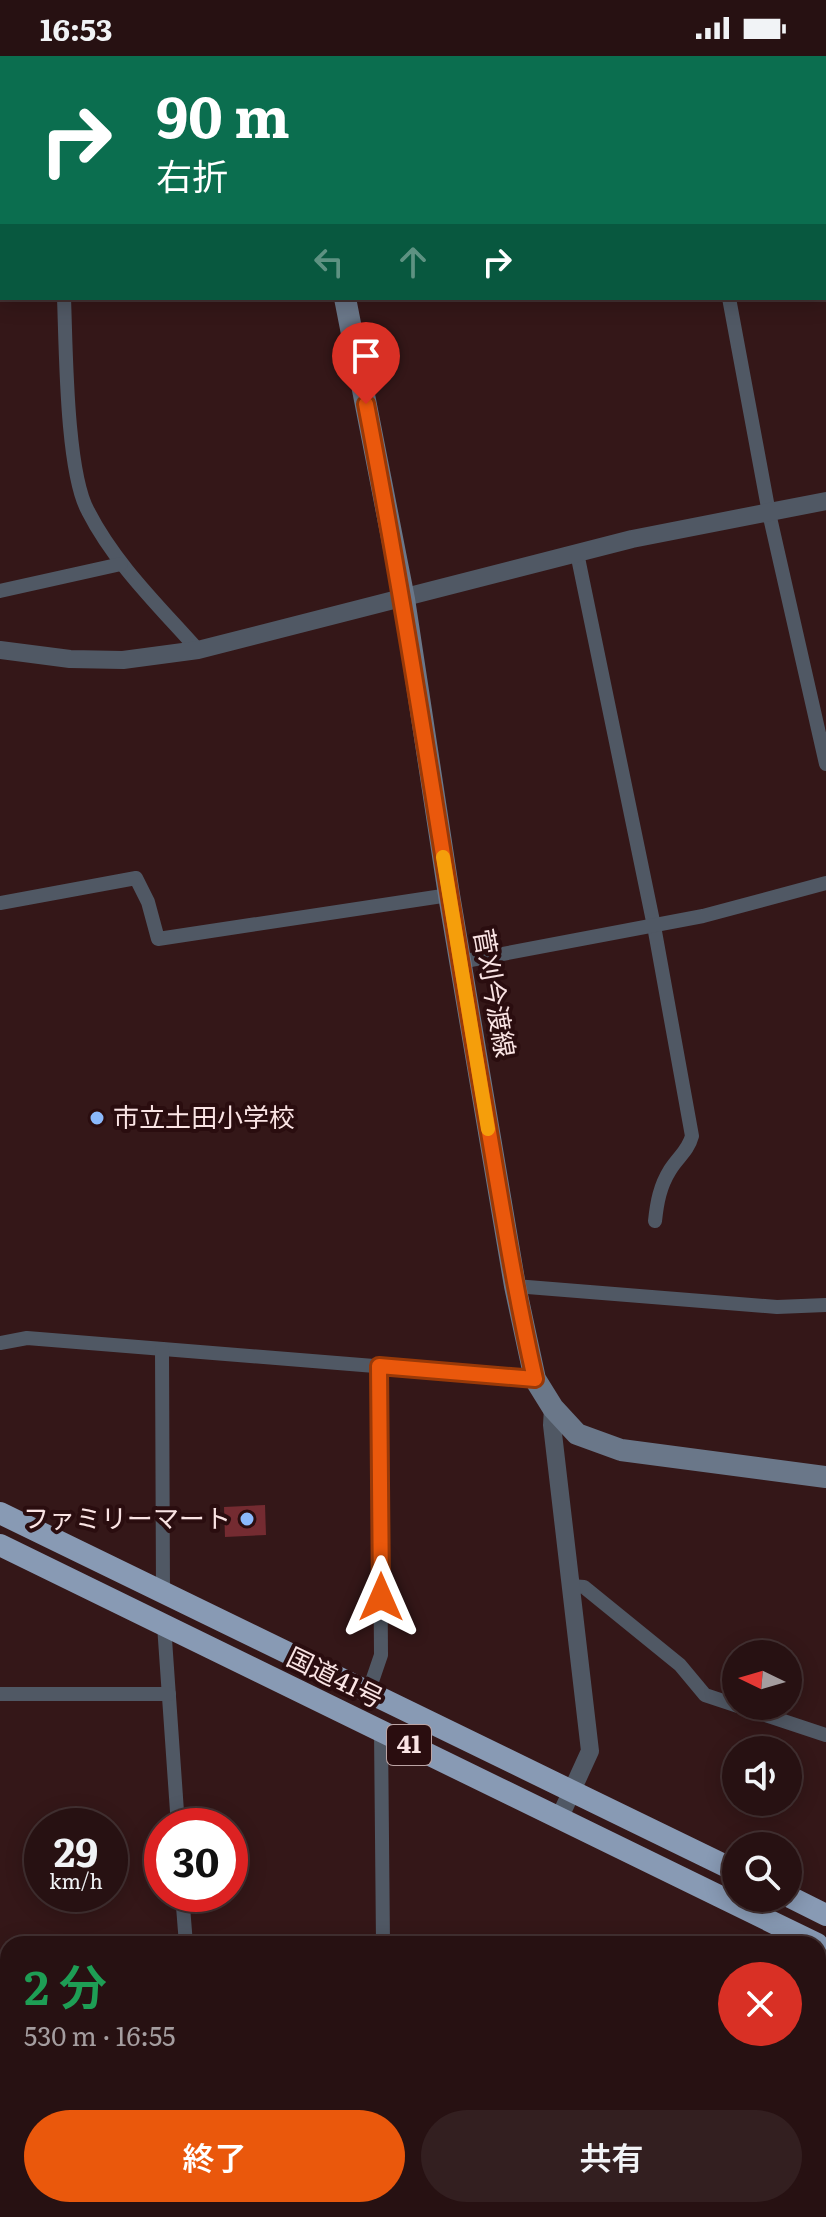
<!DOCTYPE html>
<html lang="ja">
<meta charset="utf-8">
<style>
body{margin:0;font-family:Literata,"Noto Sans JP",serif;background:#331f20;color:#f1f3f6;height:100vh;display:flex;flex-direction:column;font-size:30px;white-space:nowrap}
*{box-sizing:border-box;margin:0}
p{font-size:26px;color:#a49d9f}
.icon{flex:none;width:44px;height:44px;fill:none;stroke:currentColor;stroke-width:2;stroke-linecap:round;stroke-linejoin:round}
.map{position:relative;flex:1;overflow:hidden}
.sheet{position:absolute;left:0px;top:1880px;width:826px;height:282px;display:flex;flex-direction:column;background:#271112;border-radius:24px 24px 0 0;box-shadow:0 4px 20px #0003,0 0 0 2px #433132}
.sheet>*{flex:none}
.guide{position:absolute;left:0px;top:0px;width:826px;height:244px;box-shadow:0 4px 20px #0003,0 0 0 2px #433132;background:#0b6e4f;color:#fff;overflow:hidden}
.needle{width:52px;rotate:275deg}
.buttons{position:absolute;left:722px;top:1584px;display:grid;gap:16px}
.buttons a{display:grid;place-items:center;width:80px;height:80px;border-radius:50%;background:#271112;box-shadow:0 4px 20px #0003,0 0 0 2px #433132;font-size:40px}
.speed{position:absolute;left:24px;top:1752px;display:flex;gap:16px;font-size:40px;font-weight:700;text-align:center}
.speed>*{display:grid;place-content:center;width:104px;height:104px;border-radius:50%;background:#271112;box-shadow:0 4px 20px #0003,0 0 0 2px #433132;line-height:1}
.speed small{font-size:20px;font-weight:400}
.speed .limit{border:12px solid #d22;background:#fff;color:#111}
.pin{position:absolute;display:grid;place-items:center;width:68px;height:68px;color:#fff;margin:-82px -34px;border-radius:50% 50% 50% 0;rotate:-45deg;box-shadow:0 0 8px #0007}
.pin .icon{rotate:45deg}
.me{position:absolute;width:88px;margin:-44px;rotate:0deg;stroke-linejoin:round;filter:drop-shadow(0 0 6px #0008)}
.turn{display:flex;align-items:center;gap:28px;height:168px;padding:0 24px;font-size:36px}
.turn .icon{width:104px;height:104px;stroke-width:2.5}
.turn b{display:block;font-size:56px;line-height:68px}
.lanes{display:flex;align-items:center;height:76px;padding:0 24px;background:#0003;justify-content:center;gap:40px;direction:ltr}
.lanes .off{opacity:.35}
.round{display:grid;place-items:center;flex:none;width:84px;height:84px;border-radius:42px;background:#331f20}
.overview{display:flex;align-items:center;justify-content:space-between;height:136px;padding:0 24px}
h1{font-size:48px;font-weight:600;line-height:60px;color:#1e9e55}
.primary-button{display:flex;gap:16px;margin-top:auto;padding:16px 24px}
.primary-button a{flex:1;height:92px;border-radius:48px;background:#ea580c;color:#fff;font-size:32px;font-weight:600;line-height:92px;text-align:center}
.primary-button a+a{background:#331f20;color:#f1f3f6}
.status{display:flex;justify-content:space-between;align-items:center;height:56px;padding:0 40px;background:#271112;direction:ltr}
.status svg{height:22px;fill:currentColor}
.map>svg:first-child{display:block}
.green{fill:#572a2c}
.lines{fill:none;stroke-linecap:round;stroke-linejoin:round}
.river{stroke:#153c72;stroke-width:30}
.building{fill:#742b31}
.minor{stroke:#505864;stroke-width:14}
.tertiary{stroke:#505864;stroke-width:18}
.secondary{stroke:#6a7789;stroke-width:22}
.trunk{stroke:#889ab4;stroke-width:22}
.route-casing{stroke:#983908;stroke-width:20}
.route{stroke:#ea580c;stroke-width:14}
.slow{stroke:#f59e0b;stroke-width:14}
.poi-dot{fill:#8bb9fc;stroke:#2a0d0f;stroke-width:3}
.labels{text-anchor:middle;stroke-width:8;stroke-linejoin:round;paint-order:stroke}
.shield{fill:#2a0d0f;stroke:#bca4a4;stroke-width:2}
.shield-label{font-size:24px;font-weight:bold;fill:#fae4e4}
.street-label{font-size:26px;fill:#fae4e4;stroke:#2a0d0f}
.poi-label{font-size:26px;fill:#fae4e4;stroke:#2a0d0f;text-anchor:start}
</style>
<div class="status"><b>16:53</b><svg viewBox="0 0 49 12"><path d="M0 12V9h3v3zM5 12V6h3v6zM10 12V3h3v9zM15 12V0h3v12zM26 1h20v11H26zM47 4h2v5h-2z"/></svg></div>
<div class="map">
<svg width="826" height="2161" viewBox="0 0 826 2161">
<rect width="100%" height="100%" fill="#341718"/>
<!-- green -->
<g class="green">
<polygon points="818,1926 826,1930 826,2049 818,2047"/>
<polygon points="8,1969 8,2078 0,2070 0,1974"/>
<polygon points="818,2115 826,2118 826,2161 708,2161 712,2154 818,2154"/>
<polygon points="404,2154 632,2154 625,2161 398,2161"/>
</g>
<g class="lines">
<!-- river -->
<g class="river">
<polyline points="818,2067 826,2069"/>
<polyline points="667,2161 673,2154"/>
</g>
</g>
<!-- building -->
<polygon class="building" points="265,1449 266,1479 225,1481 224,1451"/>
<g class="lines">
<!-- minor -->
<g class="minor">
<polyline points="655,0 656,2"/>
<polyline points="284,2 289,0"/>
<polyline points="0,113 2,112"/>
<path d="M 64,242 C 66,291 66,415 88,455 C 115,508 159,550 198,594"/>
<polyline points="729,242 769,457 826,708"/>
<path d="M 577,497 L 654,870 L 692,1080 C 688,1095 678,1101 670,1114 C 660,1130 657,1146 655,1165"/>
<polyline points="0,535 121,508"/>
<polyline points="0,847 136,822 148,846 158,883 449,839"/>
<polyline points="460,906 703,860 826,827"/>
<polyline points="515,1230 777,1251 826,1249"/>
<polyline points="0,1287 27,1282 535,1323"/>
<polyline points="162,1293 163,1537"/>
<polyline points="571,1530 584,1531 680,1609 705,1639 826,1679"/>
<polyline points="164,1569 178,1770"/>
<polyline points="368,1637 381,1599 379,1310"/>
<polyline points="0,1638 169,1638"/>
<polyline points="381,1675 383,1888"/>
<polyline points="182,1838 186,1888"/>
</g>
<!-- tertiary -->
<g class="tertiary">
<polyline points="0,594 70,603 123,604 198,594 632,483 826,445"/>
<polyline points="553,1352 552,1369 590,1695 559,1763"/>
</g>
<!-- secondary -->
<g class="secondary">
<polyline points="300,0 300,2"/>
<polyline points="345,242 404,543 449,839 515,1230 535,1323 553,1352 577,1378 621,1394 826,1421"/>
</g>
<!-- trunk -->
<g class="trunk">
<polyline points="0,1457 736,1815"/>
<polyline points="0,1489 817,1888"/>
<polyline points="788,1840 826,1859"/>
</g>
</g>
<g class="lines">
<defs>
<path id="route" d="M 366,348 C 409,571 441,795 479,1018 C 497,1120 512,1222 535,1323 L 379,1310 L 381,1541"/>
</defs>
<!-- route casing -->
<use href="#route" class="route-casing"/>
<!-- route -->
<use href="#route" class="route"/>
<!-- slow -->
<polyline class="slow" points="443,801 488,1073"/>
</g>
<!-- markers -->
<g class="poi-dot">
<circle cx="97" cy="1062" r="8"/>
<circle cx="247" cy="1463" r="8"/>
</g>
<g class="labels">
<!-- shield labels -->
<rect class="shield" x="387" y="1669" width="44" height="40" rx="6"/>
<g class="shield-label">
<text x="409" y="1697">41</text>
</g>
<!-- street labels -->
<g class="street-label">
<text transform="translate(494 937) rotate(80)" y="9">菅刈今渡線</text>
<text transform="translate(335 1622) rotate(26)" y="9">国道41号</text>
</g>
<!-- poi labels -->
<g class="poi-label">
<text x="113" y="1071">市立土田小学校</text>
<text x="231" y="1472" text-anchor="end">ファミリーマート</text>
</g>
</g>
</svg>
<div class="buttons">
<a><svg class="needle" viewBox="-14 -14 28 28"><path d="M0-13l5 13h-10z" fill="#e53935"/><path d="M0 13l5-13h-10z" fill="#a49d9f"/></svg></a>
<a><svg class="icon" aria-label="sound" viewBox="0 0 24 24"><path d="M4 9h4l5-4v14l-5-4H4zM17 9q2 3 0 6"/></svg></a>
<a><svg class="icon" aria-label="search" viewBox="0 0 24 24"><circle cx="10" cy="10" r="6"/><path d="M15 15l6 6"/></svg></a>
</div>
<div class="speed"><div>29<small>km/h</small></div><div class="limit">30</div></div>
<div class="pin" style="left:366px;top:348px;background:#d93025"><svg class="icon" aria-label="arrive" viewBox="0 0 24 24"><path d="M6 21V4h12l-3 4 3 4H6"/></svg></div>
<svg class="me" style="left:381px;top:1541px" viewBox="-20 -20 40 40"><path d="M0-17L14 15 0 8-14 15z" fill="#ea580c" stroke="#fff" stroke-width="4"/></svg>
<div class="guide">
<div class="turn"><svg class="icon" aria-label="right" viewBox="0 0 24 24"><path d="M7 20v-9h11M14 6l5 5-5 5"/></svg><div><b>90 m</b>右折</div></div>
<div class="lanes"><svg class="icon off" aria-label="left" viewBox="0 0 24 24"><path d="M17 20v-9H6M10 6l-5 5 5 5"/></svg><svg class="icon off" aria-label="ahead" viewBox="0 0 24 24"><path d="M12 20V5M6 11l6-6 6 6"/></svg><svg class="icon" aria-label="right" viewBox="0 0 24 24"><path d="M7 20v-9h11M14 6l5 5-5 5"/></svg></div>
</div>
<section class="sheet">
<div class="overview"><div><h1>2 分</h1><p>530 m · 16:55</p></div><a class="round" style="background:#d93025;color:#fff"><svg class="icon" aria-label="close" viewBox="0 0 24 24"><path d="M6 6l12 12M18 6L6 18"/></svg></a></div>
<div class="primary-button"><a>終了</a><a>共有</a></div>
</section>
</div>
